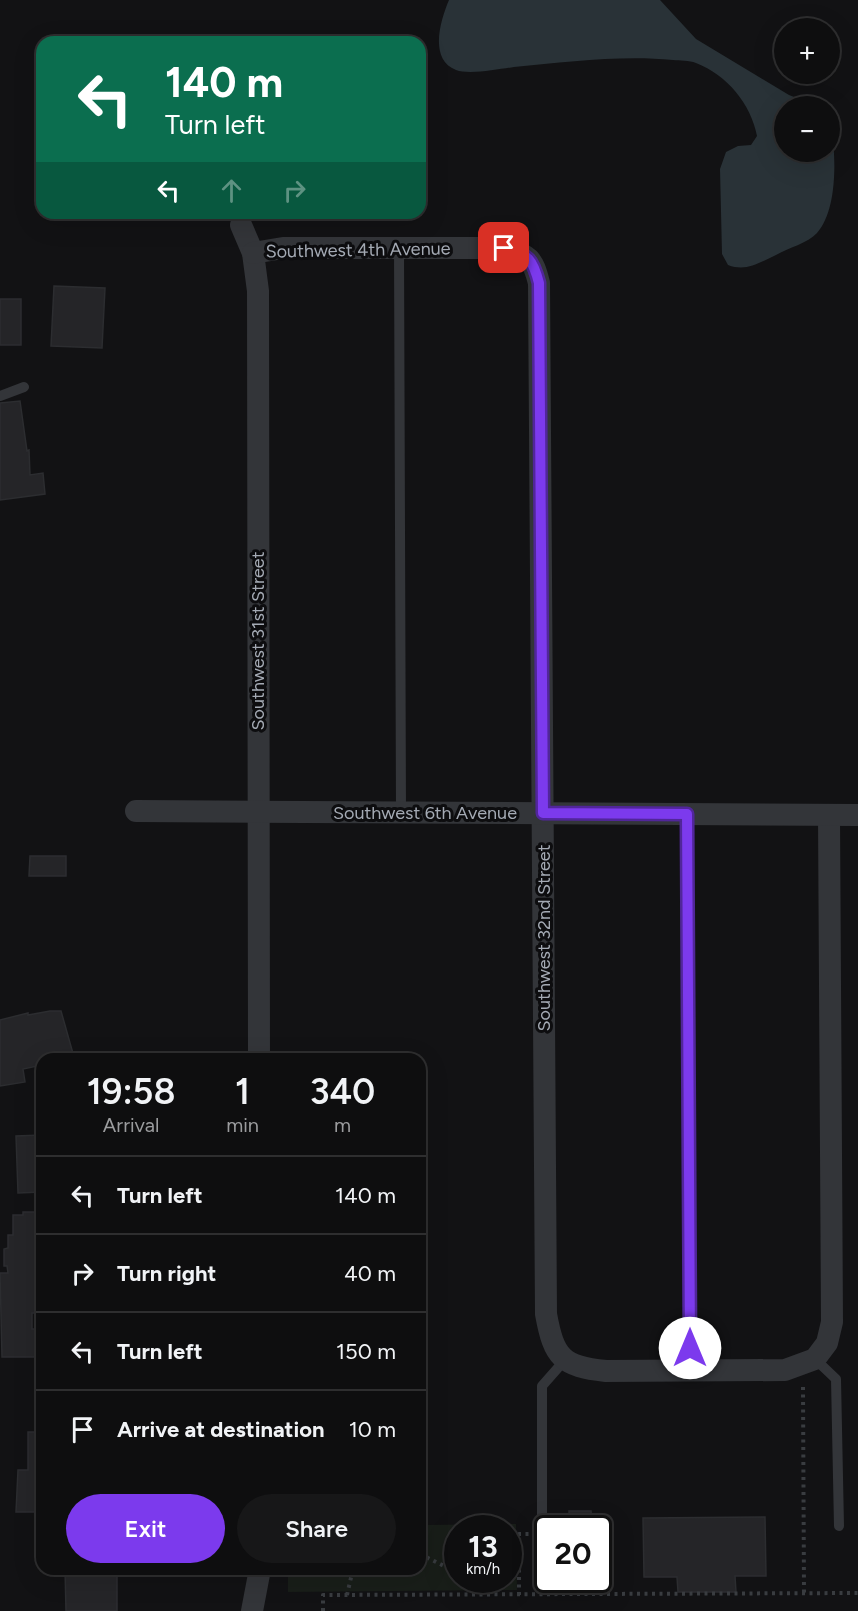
<!DOCTYPE html>
<meta charset="utf-8">
<style>
body{margin:0;font-family:Figtree,sans-serif;background:#171718;color:#f1f3f6;height:100vh;display:flex;flex-direction:column;font-size:22px;white-space:nowrap}
*{box-sizing:border-box;margin:0}
p{font-size:20px;color:#9b9c9e}
.icon{flex:none;width:33px;height:33px;fill:none;stroke:currentColor;stroke-width:2;stroke-linecap:round;stroke-linejoin:round}
.map{position:relative;flex:1;overflow:hidden}
.drawer{position:absolute;left:36px;top:1053px;width:390px;height:522px;display:flex;flex-direction:column;background:#0e0e0f;border-radius:18px;box-shadow:0 6px 24px #0002,0 0 0 2px #2e2e2f}
.drawer>*{flex:none}
.top-card{position:absolute;left:36px;top:36px;width:390px;height:183px;border-radius:18px;box-shadow:0 6px 24px #0002,0 0 0 2px #2e2e2f;background:#0b6e4f;color:#fff;overflow:hidden}
.controls{position:absolute;left:774px;top:18px;display:grid;gap:12px}
.controls a{display:grid;place-items:center;width:66px;height:66px;border-radius:50%;background:#0e0e0f;box-shadow:0 6px 24px #0002,0 0 0 2px #2e2e2f;font-size:30px}
.speed{position:absolute;left:444px;top:1515px;display:flex;gap:12px;font-size:30px;font-weight:700;text-align:center}
.speed>*{display:grid;place-content:center;width:78px;height:78px;border-radius:50%;background:#0e0e0f;box-shadow:0 6px 24px #0002,0 0 0 2px #2e2e2f;line-height:1}
.speed small{font-size:15px;font-weight:400}
.speed .limit{border:3px solid #111;border-radius:9px;background:#fff;color:#111}
.pin{position:absolute;display:grid;place-items:center;width:51px;height:51px;color:#fff;margin:-26px;border-radius:12px;box-shadow:0 3px 9px #0006}
.me{position:absolute;width:66px;margin:-33px;rotate:0deg;stroke-linejoin:round;filter:drop-shadow(0 0 4px #0008)}
.turn{display:flex;align-items:center;gap:21px;height:126px;padding:0 30px;font-size:27px}
.turn .icon{width:78px;height:78px;stroke-width:2.5}
.turn b{display:block;font-size:42px;line-height:51px}
.lanes{display:flex;align-items:center;height:57px;padding:0 30px;background:#0003;justify-content:center;gap:30px;direction:ltr}
.lanes .off{opacity:.35}
.eta{display:flex;justify-content:space-evenly;align-items:center;height:102px;text-align:center}
.eta b{font-size:36px;font-weight:600;line-height:42px}
.action{display:flex;gap:12px;margin-top:auto;padding:12px 30px}
.action a{flex:1;height:69px;border-radius:36px;background:#7c3aed;color:#fff;font-size:24px;font-weight:600;line-height:69px;text-align:center}
.action a+a{background:#171718;color:#f1f3f6}
ul{padding:0;list-style:none}
li{display:flex;align-items:center;gap:18px;height:78px;padding:0 30px;border-top:2px solid #2e2e2f}
li div{flex:1}
li b{display:block;font-size:22px}
li em{font-style:normal}
.map>svg:first-child{display:block}
.green{fill:#191e19;fill-rule:evenodd}
.water{fill:#293237}
.building{fill:#252528;stroke:#2c2d30;stroke-width:1.5}
.lines{fill:none;stroke-linecap:round;stroke-linejoin:round}
.path{stroke:#393c40;stroke-width:4;stroke-dasharray:3 4.5;stroke-linecap:butt}
.lane{stroke:#333539;stroke-width:10}
.street{stroke:#333539;stroke-width:22}
.route-casing{stroke:#51269a;stroke-width:15}
.route{stroke:#7c3aed;stroke-width:10}
.labels{text-anchor:middle;stroke-width:6;stroke-linejoin:round;paint-order:stroke}
.street-label{font-size:18px;fill:#a4aab4;stroke:#0d0d0f}
</style>
<div class="map">
<svg width="858" height="1611" viewBox="0 0 858 1611">
<rect width="100%" height="100%" fill="#121214"/>
<!-- green -->
<path class="green" d="M 516,1524 L 517,1590 L 288,1592 L 288,1569 L 420,1569 L 420,1525 ZM 458,1528 L 508,1528 L 508,1580 L 458,1580 Z"/>
<!-- water -->
<path class="water" d="M 449,0 L 660,0 L 696,39 L 789,95 L 817,106 L 784,106 L 784,152 L 830,152 L 830,120 C 836,150 839,208 817,233 C 808,243 788,248 776,255 C 759,263 746,272 728,265 L 722,254 L 720,169 L 726,152 L 738,146 L 751,145 L 757,136 C 751,104 727,75 696,63 C 689,60 680,61 673,60 C 621,55 567,62 514,67 C 500,69 469,75 456,70 C 428,59 441,19 449,0 Z"/>
<!-- building -->
<g class="building">
<polygon points="54,286 105,288 102,348 51,346"/>
<rect x="0" y="299" width="21" height="46"/>
<polygon points="20,401 27,451 29,450 30,475 43,473 45,494 0,500 0,403"/>
<polygon points="30,856 66,856 66,876 29,876"/>
<polygon points="50,1011 61,1011 74,1057 42,1059 42,1065 23,1069 25,1082 0,1086 0,1020 28,1013 28,1015"/>
<polygon points="42,1135 42,1192 18,1193 16,1136"/>
<polygon points="23,1212 39,1212 42,1215 42,1313 32,1313 32,1329 42,1329 42,1357 2,1357 0,1273 8,1273 7,1266 4,1266 4,1249 8,1248 8,1235 13,1235 13,1215 23,1215"/>
<polygon points="28,1432 42,1432 42,1512 16,1512 18,1470 28,1470"/>
<polygon points="569,1511 591,1511 592,1528 570,1528"/>
<polygon points="765,1517 766,1576 735,1576 736,1592 678,1592 677,1577 644,1577 643,1518"/>
<polygon points="65,1569 117,1569 117,1611 66,1611"/>
</g>
<g class="lines">
<!-- path -->
<g class="path">
<polyline points="803,1387 804,1594"/>
<polyline points="420,1554 458,1573"/>
<polyline points="508,1568 519,1562"/>
<polyline points="347,1595 353,1569"/>
<polyline points="519,1595 519,1534 529,1534"/>
<polyline points="323,1611 323,1595 858,1593"/>
</g>
<!-- lane -->
<g class="lane">
<polyline points="399,248 401,812"/>
<polyline points="0,396 24,387"/>
<polyline points="687,814 690,1371"/>
<polyline points="815,1359 836,1379 839,1526"/>
<polyline points="542,1525 542,1386 564,1361"/>
</g>
<!-- street -->
<g class="street">
<polyline points="241,225 253,253 258,291 259,1059"/>
<path d="M 253,253 L 283,248 L 504,248 C 529,254 533,259 539,283 L 546,1314 C 554,1358 562,1366 606,1371 L 785,1370 L 815,1359 L 827,1343 L 832,1322 L 829,815"/>
<polyline points="136,811 858,815"/>
<polyline points="252,1611 260,1569"/>
</g>
</g>
<g class="lines">
<defs>
<path id="route" d="M 504,248 C 529,254 533,260 539,283 L 543,813 L 687,814 L 690,1348"/>
</defs>
<!-- route casing -->
<use href="#route" class="route-casing"/>
<!-- route -->
<use href="#route" class="route"/>
</g>
<g class="labels">
<!-- street labels -->
<g class="street-label">
<text transform="translate(358 250) rotate(-1)" y="6">Southwest 4th Avenue</text>
<text transform="translate(258 641) rotate(-90)" y="6">Southwest 31st Street</text>
<text x="425" y="819">Southwest 6th Avenue</text>
<text transform="translate(544 938) rotate(-90)" y="6">Southwest 32nd Street</text>
</g>
</g>
</svg>
<div class="controls">
<a>+</a>
<a>−</a>
</div>
<div class="speed"><div>13<small>km/h</small></div><div class="limit">20</div></div>
<div class="pin" style="left:504px;top:248px;background:#d93025"><svg class="icon" aria-label="arrive" viewBox="0 0 24 24"><path d="M6 21V4h12l-3 4 3 4H6"/></svg></div>
<svg class="me" style="left:690px;top:1348px" viewBox="-20 -20 40 40"><circle r="19" fill="#fff"/><path d="M0-13L10 11 0 6-10 11z" fill="#7c3aed"/></svg>
<div class="top-card">
<div class="turn"><svg class="icon" aria-label="left" viewBox="0 0 24 24"><path d="M17 20v-9H6M10 6l-5 5 5 5"/></svg><div><b>140 m</b>Turn left</div></div>
<div class="lanes"><svg class="icon" aria-label="left" viewBox="0 0 24 24"><path d="M17 20v-9H6M10 6l-5 5 5 5"/></svg><svg class="icon off" aria-label="ahead" viewBox="0 0 24 24"><path d="M12 20V5M6 11l6-6 6 6"/></svg><svg class="icon off" aria-label="right" viewBox="0 0 24 24"><path d="M7 20v-9h11M14 6l5 5-5 5"/></svg></div>
</div>
<section class="drawer">
<div class="eta">
<div><b>19:58</b><p>Arrival</p></div>
<div><b>1</b><p>min</p></div>
<div><b>340</b><p>m</p></div>
</div>
<ul>
<li><svg class="icon" aria-label="left" viewBox="0 0 24 24"><path d="M17 20v-9H6M10 6l-5 5 5 5"/></svg><div><b>Turn left</b></div><em>140 m</em></li>
<li><svg class="icon" aria-label="right" viewBox="0 0 24 24"><path d="M7 20v-9h11M14 6l5 5-5 5"/></svg><div><b>Turn right</b></div><em>40 m</em></li>
<li><svg class="icon" aria-label="left" viewBox="0 0 24 24"><path d="M17 20v-9H6M10 6l-5 5 5 5"/></svg><div><b>Turn left</b></div><em>150 m</em></li>
<li><svg class="icon" aria-label="arrive" viewBox="0 0 24 24"><path d="M6 21V4h12l-3 4 3 4H6"/></svg><div><b>Arrive at destination</b></div><em>10 m</em></li>
</ul>
<div class="action"><a>Exit</a><a>Share</a></div>
</section>
</div>
